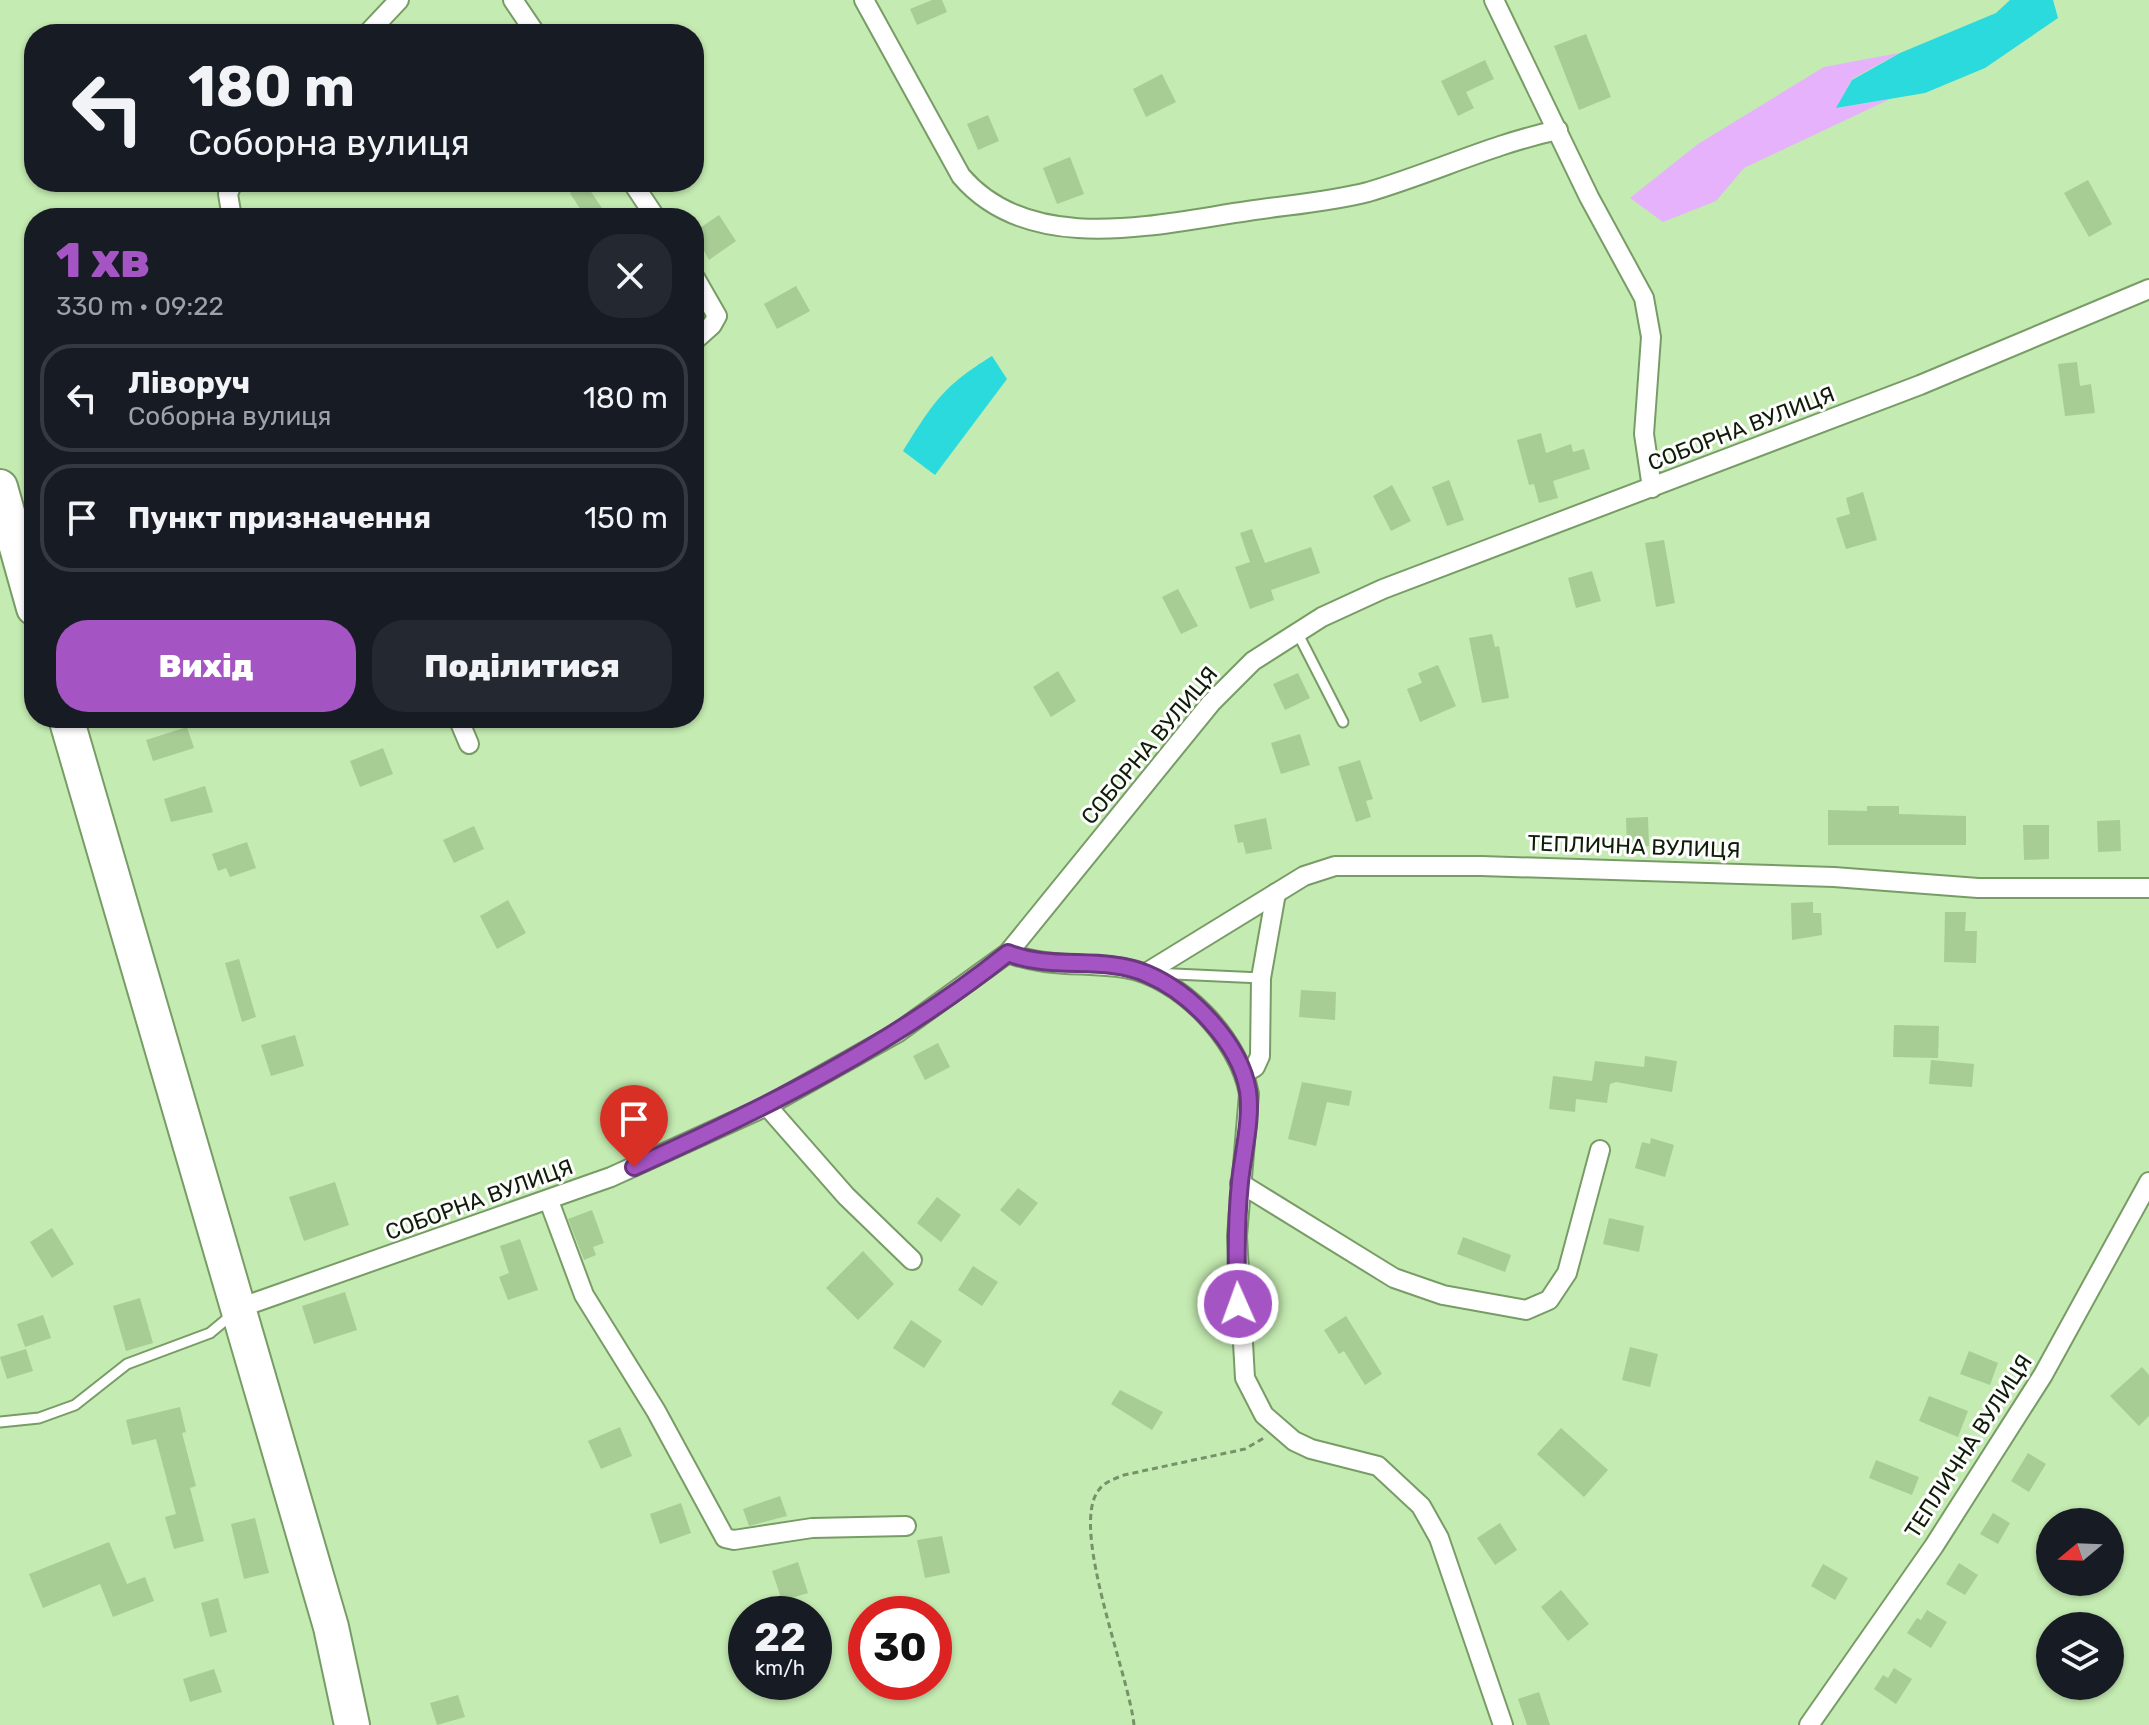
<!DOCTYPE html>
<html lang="uk">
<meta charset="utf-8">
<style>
body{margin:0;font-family:Rubik,sans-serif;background:#242831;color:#f1f3f6;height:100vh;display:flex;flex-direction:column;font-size:30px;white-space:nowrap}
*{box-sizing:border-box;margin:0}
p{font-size:26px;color:#9ea1a6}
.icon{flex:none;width:44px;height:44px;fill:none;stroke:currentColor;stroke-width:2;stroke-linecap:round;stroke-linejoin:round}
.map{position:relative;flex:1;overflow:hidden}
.panel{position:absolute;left:24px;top:208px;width:680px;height:520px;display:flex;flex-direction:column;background:#171b24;border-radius:32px;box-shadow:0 2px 6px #0004}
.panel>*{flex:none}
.banner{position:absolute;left:24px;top:24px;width:680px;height:168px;border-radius:32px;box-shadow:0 2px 6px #0004;background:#171b24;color:#f1f3f6;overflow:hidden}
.needle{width:52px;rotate:251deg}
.controls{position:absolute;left:2036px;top:1508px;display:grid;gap:16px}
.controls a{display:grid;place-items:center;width:88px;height:88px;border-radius:50%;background:#171b24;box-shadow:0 2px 6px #0004;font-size:40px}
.speed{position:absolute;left:728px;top:1596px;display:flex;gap:16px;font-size:40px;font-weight:700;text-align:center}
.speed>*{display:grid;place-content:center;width:104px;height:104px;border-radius:50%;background:#171b24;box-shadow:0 2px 6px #0004;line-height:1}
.speed small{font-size:20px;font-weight:400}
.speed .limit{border:12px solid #d22;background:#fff;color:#111}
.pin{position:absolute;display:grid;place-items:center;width:68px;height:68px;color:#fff;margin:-82px -34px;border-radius:50% 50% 50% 0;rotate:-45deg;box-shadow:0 0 8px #0007}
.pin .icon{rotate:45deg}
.me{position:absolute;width:88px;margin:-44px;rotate:358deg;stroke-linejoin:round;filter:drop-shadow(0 0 6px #0008)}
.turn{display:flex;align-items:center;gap:28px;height:168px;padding:0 32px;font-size:36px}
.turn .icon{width:104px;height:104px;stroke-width:2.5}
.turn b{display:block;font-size:56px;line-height:68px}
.round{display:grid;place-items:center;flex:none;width:84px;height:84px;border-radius:32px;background:#242831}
.headline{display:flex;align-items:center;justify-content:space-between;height:136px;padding:0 32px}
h1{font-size:48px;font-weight:800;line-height:60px;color:#a554c4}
.primary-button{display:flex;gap:16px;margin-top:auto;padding:16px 32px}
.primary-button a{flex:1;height:92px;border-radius:32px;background:#a554c4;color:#fff;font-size:32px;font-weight:800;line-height:92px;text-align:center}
.primary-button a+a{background:#242831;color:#f1f3f6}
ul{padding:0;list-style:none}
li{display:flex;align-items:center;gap:24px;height:108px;margin:0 16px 12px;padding:0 16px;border:4px solid #363941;border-radius:32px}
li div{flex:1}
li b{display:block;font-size:30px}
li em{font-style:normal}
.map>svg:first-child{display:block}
.green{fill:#e6b2fc}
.water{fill:#2adadc}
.building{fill:#a7cd95}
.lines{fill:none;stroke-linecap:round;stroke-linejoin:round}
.lane-casing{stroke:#789c66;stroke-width:13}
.street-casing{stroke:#789c66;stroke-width:22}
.highway-casing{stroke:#789c66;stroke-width:38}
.path{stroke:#759268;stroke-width:3;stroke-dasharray:6 4;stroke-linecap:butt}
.lane{stroke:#fff;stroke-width:9}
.street{stroke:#fff;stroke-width:18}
.highway{stroke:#fff;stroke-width:34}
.route-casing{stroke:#6b377f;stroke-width:20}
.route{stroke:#a554c4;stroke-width:14}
.labels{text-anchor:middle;stroke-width:6;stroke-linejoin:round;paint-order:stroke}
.street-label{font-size:22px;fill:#0f1d08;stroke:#fefefe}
</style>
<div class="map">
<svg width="2149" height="1725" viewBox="0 0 2149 1725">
<rect width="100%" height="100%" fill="#c4ebb1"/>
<!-- green -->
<polygon class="green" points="1899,53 1852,79 1837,108 1890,99 1744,168 1716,201 1663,222 1630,198 1698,144 1824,67"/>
<!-- water -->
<g class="water">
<polygon points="2010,0 2053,0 2058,18 1985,68 1925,93 1836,108 1852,80 1900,53 1996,13"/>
<path d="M 992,356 L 1007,379 L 935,475 L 903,451 C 934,402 942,387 992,356 Z"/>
</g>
<!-- building -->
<g class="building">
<polygon points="932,0 942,0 947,12 917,25 910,9"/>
<polygon points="1586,34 1611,97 1579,110 1554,46"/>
<polygon points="1485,60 1494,79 1466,92 1474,108 1458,116 1441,81"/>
<polygon points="1162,74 1176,102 1146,117 1133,89"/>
<polygon points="988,115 999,141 978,150 967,124"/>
<polygon points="1070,157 1084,194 1057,204 1043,168"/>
<polygon points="2088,180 2112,224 2089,237 2064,193"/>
<polygon points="585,183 604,211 593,218 586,218 570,193"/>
<polygon points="719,215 736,241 709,260 694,232"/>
<polygon points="796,286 810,311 777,329 764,304"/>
<polygon points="2077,362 2080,386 2091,384 2095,413 2065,416 2058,364"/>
<polygon points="1541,433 1546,453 1571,444 1573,452 1584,449 1590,469 1553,481 1558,498 1539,503 1534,484 1529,485 1517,440"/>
<polygon points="1449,480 1464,520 1447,526 1432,487"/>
<polygon points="1392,485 1411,521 1391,531 1373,496"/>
<polygon points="1863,492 1877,540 1846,549 1836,518 1850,514 1846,498"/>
<polygon points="1252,529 1265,563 1311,547 1320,573 1271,590 1274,600 1250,609 1235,567 1250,562 1240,533"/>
<polygon points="1664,540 1675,603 1656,607 1645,543"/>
<polygon points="1592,571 1601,601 1576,608 1568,578"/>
<polygon points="1178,589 1198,626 1181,634 1162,597"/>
<polygon points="1492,634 1495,647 1499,646 1509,698 1482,703 1469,638"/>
<polygon points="1438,665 1456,706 1420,722 1407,689 1422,683 1418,673"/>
<polygon points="1058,671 1076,701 1051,717 1033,687"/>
<polygon points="1298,673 1310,698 1285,710 1273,684"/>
<polygon points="187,727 194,748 153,761 146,740"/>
<polygon points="1300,734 1310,765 1281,774 1271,743"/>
<polygon points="383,748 393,774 360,787 350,761"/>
<polygon points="1360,760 1373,799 1366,801 1371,817 1356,822 1338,767"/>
<polygon points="205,786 213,812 171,822 164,799"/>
<polygon points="1867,806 1899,806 1899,814 1966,816 1966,845 1828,845 1828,810 1867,811"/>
<polygon points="1648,817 1649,846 1627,847 1626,818"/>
<polygon points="1266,818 1272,849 1246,854 1243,842 1238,843 1234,825"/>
<polygon points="2120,820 2121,851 2098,852 2097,821"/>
<polygon points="2023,825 2049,825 2049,859 2024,860"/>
<polygon points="474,826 484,849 454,863 443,840"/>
<polygon points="247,842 256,868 230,877 226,868 218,871 212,854"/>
<polygon points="508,900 526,933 497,949 480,916"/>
<polygon points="1813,902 1813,913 1821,913 1822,935 1792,940 1791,903"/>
<polygon points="1945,912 1966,912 1965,931 1977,931 1976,963 1944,962"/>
<polygon points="239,959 256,1017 242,1022 225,963"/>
<polygon points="1301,990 1336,992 1335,1020 1299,1017"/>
<polygon points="1894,1025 1939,1026 1938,1058 1893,1057"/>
<polygon points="295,1035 304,1066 271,1076 261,1045"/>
<polygon points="938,1043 950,1067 925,1080 913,1056"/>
<polygon points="1645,1056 1677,1061 1672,1092 1616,1082 1610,1084 1607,1103 1576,1099 1575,1112 1549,1109 1553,1076 1592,1081 1595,1061 1644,1067"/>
<polygon points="1931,1060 1974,1064 1972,1087 1929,1084"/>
<polygon points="1302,1082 1352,1091 1349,1106 1327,1102 1316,1146 1288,1139"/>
<polygon points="1651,1138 1674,1145 1665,1177 1635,1168 1642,1142 1650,1144"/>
<polygon points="335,1182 349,1225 304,1241 289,1197"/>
<polygon points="1018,1188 1038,1203 1020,1226 1000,1210"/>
<polygon points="937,1197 961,1215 941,1242 917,1223"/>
<polygon points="592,1210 604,1243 593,1247 596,1255 584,1260 568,1219"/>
<polygon points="1609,1218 1644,1226 1639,1252 1603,1244"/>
<polygon points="52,1228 74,1264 52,1278 30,1242"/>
<polygon points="1463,1237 1511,1255 1505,1272 1457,1254"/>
<polygon points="520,1239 538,1290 508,1300 499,1277 509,1273 500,1246"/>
<polygon points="863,1251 894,1284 858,1320 826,1288"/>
<polygon points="973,1266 998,1282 982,1306 958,1290"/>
<polygon points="345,1292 357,1330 314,1344 302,1306"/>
<polygon points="140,1298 153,1343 126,1351 113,1306"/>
<polygon points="43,1315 51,1338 25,1347 17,1324"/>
<polygon points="1346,1316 1382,1374 1365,1385 1344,1351 1339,1354 1324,1330"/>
<polygon points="911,1320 942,1341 924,1368 893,1348"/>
<polygon points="1630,1347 1658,1354 1650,1387 1622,1380"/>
<polygon points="26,1349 33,1371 7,1379 0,1357"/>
<polygon points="1969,1351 1998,1363 1990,1385 1960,1374"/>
<polygon points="2142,1367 2149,1375 2149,1416 2139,1426 2110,1396"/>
<polygon points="1120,1390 1163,1412 1152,1430 1111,1404"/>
<polygon points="1929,1396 1968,1411 1958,1437 1919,1421"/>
<polygon points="180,1407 186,1432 182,1433 196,1486 190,1488 204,1541 174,1549 165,1517 176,1514 156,1439 132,1445 126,1420"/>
<polygon points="620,1427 632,1456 601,1469 588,1441"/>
<polygon points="1561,1428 1608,1470 1584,1497 1537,1454"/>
<polygon points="2028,1453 2046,1464 2029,1492 2011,1481"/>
<polygon points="1876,1460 1919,1477 1912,1495 1869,1478"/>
<polygon points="780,1496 787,1516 749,1526 743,1509"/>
<polygon points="681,1503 691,1533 660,1544 650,1514"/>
<polygon points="1993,1513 2010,1523 1998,1544 1980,1534"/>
<polygon points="255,1518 269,1573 244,1579 231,1524"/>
<polygon points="1500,1523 1517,1550 1495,1565 1477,1538"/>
<polygon points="942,1536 950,1573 925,1578 917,1540"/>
<polygon points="109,1542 127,1584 145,1577 154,1601 113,1617 100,1584 43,1608 29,1574"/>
<polygon points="798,1562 808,1593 782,1601 772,1571"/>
<polygon points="1959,1563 1978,1575 1965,1595 1946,1584"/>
<polygon points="1823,1564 1848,1578 1835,1600 1811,1586"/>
<polygon points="1561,1590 1589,1624 1568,1641 1541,1607"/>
<polygon points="218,1598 227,1632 210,1637 201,1603"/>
<polygon points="1927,1610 1947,1622 1931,1648 1907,1633 1917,1618 1921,1620"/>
<polygon points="1894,1668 1912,1679 1896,1704 1874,1689 1883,1675 1888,1678"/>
<polygon points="214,1669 222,1692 190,1702 183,1679"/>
<polygon points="1539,1692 1550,1725 1527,1725 1518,1699"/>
<polygon points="458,1695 465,1717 437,1725 430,1703"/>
</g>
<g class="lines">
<defs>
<g id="lane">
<polyline points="1297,632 1343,722"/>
<polyline points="1153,973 1261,978"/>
<polyline points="0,1422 39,1418 75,1405 127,1364 210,1333 234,1313"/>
</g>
<g id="street">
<polyline points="513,0 536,34"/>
<path d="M 864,0 L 961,176 C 1030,257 1157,224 1248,211 C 1287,205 1330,202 1368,192 C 1433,173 1492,144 1558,130"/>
<polyline points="1494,0 1589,197 1644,298 1651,337 1644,434 1652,488"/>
<polyline points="367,34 399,0"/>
<polyline points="632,182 656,218"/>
<polyline points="232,218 228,194 233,182"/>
<polyline points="694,276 717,316 712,325 694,341"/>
<polyline points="458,718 469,744"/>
<path d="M 1008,953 C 1046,968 1085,962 1124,968 C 1181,977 1239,1039 1249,1094 L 1237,1236 L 1245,1378 L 1264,1415 L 1294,1441 L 1311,1449 L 1378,1466 L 1421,1506 L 1439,1538 L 1503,1725"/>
<polyline points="1146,973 1304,876 1335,866 1481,866 1834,877 1978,888 2149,888"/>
<polyline points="1244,1073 1255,1067 1260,1056 1261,978 1276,893"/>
<polyline points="767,1106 846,1196 912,1260"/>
<polyline points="1240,1183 1394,1278 1443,1295 1526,1310 1549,1300 1567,1273 1600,1150"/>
<polyline points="549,1201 584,1295 656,1411 725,1538 734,1540 812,1528 906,1526"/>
<polyline points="239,1308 611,1177 767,1106 897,1033 1008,953 1211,703 1253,661 1322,617 1383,589 1920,385 2149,289"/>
<polyline points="1809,1725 1934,1546 2043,1375 2149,1182"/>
</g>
<g id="highway">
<polyline points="0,487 34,608"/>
<polyline points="66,718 331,1627 352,1725"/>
</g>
</defs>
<!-- lane casing -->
<use href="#lane" class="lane-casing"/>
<!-- street casing -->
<use href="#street" class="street-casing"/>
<!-- highway casing -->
<use href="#highway" class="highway-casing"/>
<!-- path -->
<path class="path" d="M 1134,1725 C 1129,1675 1070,1530 1098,1491 C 1104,1482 1114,1479 1124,1475 L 1245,1449 L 1264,1438"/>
<!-- lane -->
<use href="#lane" class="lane"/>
<!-- street -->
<use href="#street" class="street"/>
<!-- highway -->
<use href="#highway" class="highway"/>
</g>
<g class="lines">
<defs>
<path id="route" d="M 634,1167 C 766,1108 894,1044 1008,953 C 1052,971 1103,955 1147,974 C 1190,992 1240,1043 1248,1091 C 1252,1119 1243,1153 1240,1182 C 1236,1223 1236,1264 1238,1304"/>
</defs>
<!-- route casing -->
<use href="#route" class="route-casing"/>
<!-- route -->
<use href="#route" class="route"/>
</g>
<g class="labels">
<!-- street labels -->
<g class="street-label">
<text transform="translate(1741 428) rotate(-21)" y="8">СОБОРНА ВУЛИЦЯ</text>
<text transform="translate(1149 745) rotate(-50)" y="8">СОБОРНА ВУЛИЦЯ</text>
<text transform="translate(1634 846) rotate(2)" y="8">ТЕПЛИЧНА ВУЛИЦЯ</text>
<text transform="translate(479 1199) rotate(-20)" y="8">СОБОРНА ВУЛИЦЯ</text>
<text transform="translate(1968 1446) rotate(-57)" y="8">ТЕПЛИЧНА ВУЛИЦЯ</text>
</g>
</g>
</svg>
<div class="controls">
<a><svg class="needle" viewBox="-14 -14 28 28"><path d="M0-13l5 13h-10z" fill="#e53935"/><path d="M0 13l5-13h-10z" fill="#9ea1a6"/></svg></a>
<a><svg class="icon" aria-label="layers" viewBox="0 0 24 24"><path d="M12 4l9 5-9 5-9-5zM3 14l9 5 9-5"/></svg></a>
</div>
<div class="speed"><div>22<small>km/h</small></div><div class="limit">30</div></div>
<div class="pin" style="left:634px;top:1167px;background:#d93025"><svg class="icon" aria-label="arrive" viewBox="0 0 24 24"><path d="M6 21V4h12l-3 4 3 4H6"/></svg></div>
<svg class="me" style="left:1238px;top:1304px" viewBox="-20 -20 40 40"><circle r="17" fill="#a554c4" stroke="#fff" stroke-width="3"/><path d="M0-11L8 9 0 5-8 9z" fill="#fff"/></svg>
<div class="banner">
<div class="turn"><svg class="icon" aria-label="left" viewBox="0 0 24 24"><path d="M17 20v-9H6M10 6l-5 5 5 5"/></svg><div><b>180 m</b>Соборна вулиця</div></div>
</div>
<section class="panel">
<div class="headline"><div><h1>1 хв</h1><p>330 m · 09:22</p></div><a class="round"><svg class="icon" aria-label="close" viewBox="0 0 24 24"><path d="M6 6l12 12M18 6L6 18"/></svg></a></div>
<ul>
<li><svg class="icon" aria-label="left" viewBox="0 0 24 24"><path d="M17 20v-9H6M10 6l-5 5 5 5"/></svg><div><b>Ліворуч</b><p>Соборна вулиця</p></div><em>180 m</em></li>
<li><svg class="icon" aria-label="arrive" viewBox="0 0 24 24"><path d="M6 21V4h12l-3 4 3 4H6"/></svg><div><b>Пункт призначення</b></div><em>150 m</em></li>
</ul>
<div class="primary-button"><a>Вихід</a><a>Поділитися</a></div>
</section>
</div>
